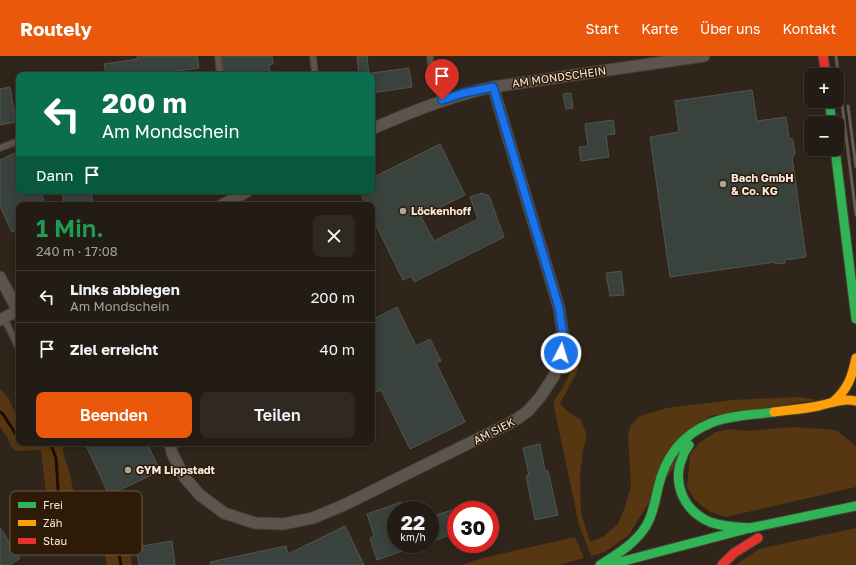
<!DOCTYPE html>
<html lang="de">
<meta charset="utf-8">
<style>
body{margin:0;font-family:"Golos Text",sans-serif;background:#2f2922;color:#f1f3f6;height:100vh;display:flex;flex-direction:column;font-size:15px;white-space:nowrap}
*{box-sizing:border-box;margin:0}
p{font-size:13px;color:#a3a1a0}
.icon{flex:none;width:22px;height:22px;fill:none;stroke:currentColor;stroke-width:2;stroke-linecap:round;stroke-linejoin:round}
.map{position:relative;flex:1;overflow:hidden}
.sheet{position:absolute;left:16px;top:146px;width:359px;height:244px;display:flex;flex-direction:column;background:#231c14;border-radius:8px;box-shadow:0 2px 10px #0003,0 0 0 1px #403a34}
.sheet>*{flex:none}
.banner{position:absolute;left:16px;top:16px;width:359px;height:122px;border-radius:8px;box-shadow:0 2px 10px #0003,0 0 0 1px #403a34;background:#0b6e4f;color:#fff;overflow:hidden}
.fabs{position:absolute;left:804px;top:12px;display:grid;gap:8px}
.fabs a{display:grid;place-items:center;width:40px;height:40px;border-radius:8px;background:#231c14;box-shadow:0 2px 10px #0003,0 0 0 1px #403a34;font-size:20px}
.speed{position:absolute;left:387px;top:445px;display:flex;gap:8px;font-size:20px;font-weight:700;text-align:center}
.speed>*{display:grid;place-content:center;width:52px;height:52px;border-radius:50%;background:#231c14;box-shadow:0 2px 10px #0003,0 0 0 1px #403a34;line-height:1}
.speed small{font-size:10px;font-weight:400}
.speed .limit{border:6px solid #d22;background:#fff;color:#111}
.pin{position:absolute;display:grid;place-items:center;width:34px;height:34px;color:#fff;margin:-41px -17px;border-radius:50% 50% 50% 0;rotate:-45deg;box-shadow:0 0 4px #0007}
.pin .icon{rotate:45deg}
.me{position:absolute;width:44px;margin:-22px;rotate:5deg;stroke-linejoin:round;filter:drop-shadow(0 0 3px #0008)}
.turn{display:flex;align-items:center;gap:14px;height:84px;padding:0 20px;font-size:18px}
.turn .icon{width:52px;height:52px;stroke-width:2.5}
.turn b{display:block;font-size:28px;line-height:34px}
.then{display:flex;align-items:center;height:38px;padding:0 20px;background:#0003;gap:8px;font-size:15px}
.round{display:grid;place-items:center;flex:none;width:42px;height:42px;border-radius:8px;background:#2f2922}
.overview{display:flex;align-items:center;justify-content:space-between;height:68px;padding:0 20px}
h1{font-size:24px;font-weight:600;line-height:30px;color:#1e9e55}
.button{display:flex;gap:8px;margin-top:auto;padding:8px 20px}
.button a{flex:1;height:46px;border-radius:8px;background:#ea580c;color:#fff;font-size:16px;font-weight:600;line-height:46px;text-align:center}
.button a+a{background:#2f2922;color:#f1f3f6}
ul{padding:0;list-style:none}
li{display:flex;align-items:center;gap:12px;height:52px;padding:0 20px;border-top:1px solid #403a34}
li div{flex:1}
li b{display:block;font-size:15px}
li em{font-style:normal}
header{display:flex;align-items:center;gap:24px;box-sizing:border-box;height:56px;padding:0 20px;background:#ea580c;color:#fff}
header strong{font-size:19px}
nav{display:flex;gap:22px;margin-inline-start:auto;font-size:14px}
.map>svg:first-child{display:block}
.green{fill:#573712}
.lines{fill:none;stroke-linecap:round;stroke-linejoin:round}
.stream{stroke:#200d02;stroke-width:3}
.building{fill:#39423c;stroke:#535550}
.lane-casing{stroke:#483f36;stroke-width:8}
.street-casing{stroke:#483f36;stroke-width:13}
.fast-casing{stroke:#483f36;stroke-width:11}
.slow-casing{stroke:#483f36;stroke-width:11}
.jam-casing{stroke:#483f36;stroke-width:11}
.lane{stroke:#5c554d;stroke-width:5.5}
.street{stroke:#5c554d;stroke-width:11}
.fast{stroke:#30b455;stroke-width:9}
.slow{stroke:#ff9f0a;stroke-width:9}
.jam{stroke:#e5322d;stroke-width:9}
.rail{stroke:#655c56;stroke-width:3}
.route-casing{stroke:#114b97;stroke-width:10}
.route{stroke:#1a73e8;stroke-width:7}
.poi-dot{fill:#b1a599;stroke:#2e1b07;stroke-width:1.5}
.labels{text-anchor:middle;stroke-width:3;stroke-linejoin:round;paint-order:stroke}
.street-label{font-size:11px;fill:#f7eade;stroke:#2e1b07}
.poi-label{font-size:11px;font-weight:bold;fill:#f7eade;stroke:#2e1b07;text-anchor:start}
.key{fill:#2e1b07;stroke:#6a5948;stroke-width:1}
.key-label{font-size:11px;fill:#f7eade}
</style>
<header>
<strong>Routely</strong>
<nav><a>Start</a><a>Karte</a><a>Über uns</a><a>Kontakt</a></nav>
</header>
<div class="map">
<svg width="856" height="509" viewBox="0 0 856 509">
<rect width="100%" height="100%" fill="#2f251a"/>
<!-- green -->
<g class="green">
<polygon points="576,296 581,299 576,318 560,347 568,356 581,364 587,380 583,394 580,418 581,457 590,486 604,480 618,468 625,451 631,430 628,378 631,369 640,360 667,352 732,344 800,341 817,344 710,360 646,451 629,479 605,496 591,500 589,494 579,469 553,346 564,330 572,312"/>
<polygon points="0,333 9,343 19,365 19,387 62,387 64,400 70,418 75,444 70,451 73,465 103,456 112,456 120,460 125,468 132,509 107,509 102,484 61,492 51,479 41,394 18,395 11,391 7,381 0,371"/>
<polygon points="794,371 836,374 856,390 856,431 726,461 710,456 695,444 687,431 690,399 699,387 716,376 729,373 746,375"/>
<polygon points="856,472 856,509 736,509 759,493"/>
<polygon points="575,481 584,502 558,509 462,509 483,502"/>
</g>
<g class="lines">
<!-- stream -->
<g class="stream">
<polyline points="0,356 3,358 19,383"/>
<polyline points="47,387 51,389 56,402 61,477 64,480 106,471 116,479 121,509"/>
</g>
</g>
<!-- building -->
<g class="building">
<polygon points="137,0 197,0 199,12 146,19 106,19 104,8 138,3"/>
<polygon points="222,0 272,0 273,8 269,9 270,19 224,19"/>
<polygon points="357,0 367,0 369,19 359,19"/>
<polygon points="409,12 412,31 372,37 372,17"/>
<polygon points="10,31 16,66 0,69 0,33"/>
<polygon points="752,34 757,65 786,61 789,82 793,84 795,98 792,101 806,201 785,204 785,207 775,208 775,206 670,221 650,81 679,76 675,45"/>
<polygon points="571,37 573,52 566,53 563,38"/>
<polygon points="613,64 615,78 606,79 609,101 581,105 579,91 588,90 585,68"/>
<polygon points="440,88 465,139 421,161 434,185 478,163 470,141 482,137 489,140 504,181 414,226 411,220 403,224 372,161 372,149 366,149 359,135 372,135 372,122"/>
<polygon points="19,95 19,135 40,135 46,149 19,149 19,173 12,176 0,150 0,104"/>
<polygon points="62,135 91,135 93,149 64,149"/>
<polygon points="621,215 624,239 610,240 606,217"/>
<polygon points="397,251 416,290 430,283 441,305 436,307 465,366 410,393 381,334 376,336 372,328 372,264"/>
<polygon points="85,387 147,387 160,415 109,439"/>
<polygon points="540,388 545,415 548,415 558,459 535,464 526,420 529,419 523,392"/>
<polygon points="401,446 403,454 396,454 396,488 419,488 419,489 377,504 370,482 374,480 367,458"/>
<polygon points="452,454 456,467 456,477 430,486 430,461"/>
<polygon points="345,470 364,509 211,509 210,506 286,490 288,498"/>
<polygon points="0,472 20,502 10,509 0,509"/>
<polygon points="172,485 175,509 139,509 136,491"/>
</g>
<g class="lines">
<defs>
<g id="lane">
<polyline points="218,0 220,19"/>
<polyline points="313,0 315,19"/>
<polyline points="430,0 431,11 442,44"/>
<polyline points="0,92 19,85"/>
<polyline points="4,262 19,293"/>
</g>
<g id="street">
<path d="M 372,73 C 412,55 450,40 493,31 L 704,0"/>
<polyline points="222,149 248,135"/>
<polyline points="0,221 18,255"/>
<polyline points="0,264 19,254"/>
<polyline points="170,387 172,397 185,422 200,439 224,457 255,467 283,468 313,462 344,449 443,400 504,370 517,363 528,355 541,340 554,320 561,297 563,279 559,252 493,31"/>
</g>
<g id="fast">
<polyline points="829,45 832,67"/>
<polyline points="835,93 856,263"/>
<path d="M 689,389 C 687,392 684,396 683,400 C 671,427 684,455 710,466 C 723,471 737,471 750,472"/>
<polyline points="612,508 750,472 856,450"/>
<path d="M 600,509 C 617,498 635,488 646,470 C 653,459 655,445 658,432 C 665,401 681,379 711,367 C 730,359 754,359 774,356"/>
</g>
<g id="slow">
<path d="M 833,346 C 848,333 852,321 856,302"/>
<path d="M 774,356 C 789,354 804,353 818,350 C 832,347 842,342 856,345"/>
</g>
<g id="jam">
<polyline points="823,0 826,19"/>
<polyline points="722,509 734,497 758,482"/>
</g>
</defs>
<!-- lane casing -->
<use href="#lane" class="lane-casing"/>
<!-- street casing -->
<use href="#street" class="street-casing"/>
<!-- fast casing -->
<use href="#fast" class="fast-casing"/>
<!-- slow casing -->
<use href="#slow" class="slow-casing"/>
<!-- jam casing -->
<use href="#jam" class="jam-casing"/>
<!-- lane -->
<use href="#lane" class="lane"/>
<!-- street -->
<use href="#street" class="street"/>
<!-- fast -->
<use href="#fast" class="fast"/>
<!-- slow -->
<use href="#slow" class="slow"/>
<!-- jam -->
<use href="#jam" class="jam"/>
<!-- rail -->
<g class="rail">
<polyline points="836,0 856,159"/>
<polyline points="848,50 856,111"/>
</g>
</g>
<g class="lines">
<defs>
<polyline id="route" points="442,44 464,37 493,31 559,252 563,279 561,297"/>
</defs>
<!-- route casing -->
<use href="#route" class="route-casing"/>
<!-- route -->
<use href="#route" class="route"/>
</g>
<!-- markers -->
<g class="poi-dot">
<circle cx="723" cy="128" r="4"/>
<circle cx="403" cy="155" r="4"/>
<circle cx="128" cy="414" r="4"/>
</g>
<g class="labels">
<!-- street labels -->
<g class="street-label">
<text transform="translate(559 21) rotate(-8)" y="4">AM MONDSCHEIN</text>
<text transform="translate(494 375) rotate(-27)" y="4">AM SIEK</text>
</g>
<!-- poi labels -->
<g class="poi-label">
<text x="731" y="126">Bach GmbH<tspan x="731" dy="13">&amp; Co. KG</tspan></text>
<text x="411" y="159">Löckenhoff</text>
<text x="136" y="418">GYM Lippstadt</text>
</g>
</g>
<!-- legend -->
<rect x="10" y="435" width="132" height="64" rx="6" class="key"/>
<rect x="18" y="446" width="18" height="6" fill="#30b455"/>
<rect x="18" y="464" width="18" height="6" fill="#ff9f0a"/>
<rect x="18" y="482" width="18" height="6" fill="#e5322d"/>
<g class="key-label">
<text x="43" y="453">Frei</text>
<text x="43" y="471">Zäh</text>
<text x="43" y="489">Stau</text>
</g>
</svg>
<div class="fabs">
<a>+</a>
<a>−</a>
</div>
<div class="speed"><div>22<small>km/h</small></div><div class="limit">30</div></div>
<div class="pin" style="left:442px;top:44px;background:#d93025"><svg class="icon" aria-label="arrive" viewBox="0 0 24 24"><path d="M6 21V4h12l-3 4 3 4H6"/></svg></div>
<svg class="me" style="left:561px;top:297px" viewBox="-20 -20 40 40"><circle r="17" fill="#1a73e8" stroke="#fff" stroke-width="3"/><path d="M0-11L8 9 0 5-8 9z" fill="#fff"/></svg>
<div class="banner">
<div class="turn"><svg class="icon" aria-label="left" viewBox="0 0 24 24"><path d="M17 20v-9H6M10 6l-5 5 5 5"/></svg><div><b>200 m</b>Am Mondschein</div></div>
<div class="then">Dann<svg class="icon" aria-label="arrive" viewBox="0 0 24 24"><path d="M6 21V4h12l-3 4 3 4H6"/></svg></div>
</div>
<section class="sheet">
<div class="overview"><div><h1>1 Min.</h1><p>240 m · 17:08</p></div><a class="round"><svg class="icon" aria-label="close" viewBox="0 0 24 24"><path d="M6 6l12 12M18 6L6 18"/></svg></a></div>
<ul>
<li><svg class="icon" aria-label="left" viewBox="0 0 24 24"><path d="M17 20v-9H6M10 6l-5 5 5 5"/></svg><div><b>Links abbiegen</b><p>Am Mondschein</p></div><em>200 m</em></li>
<li><svg class="icon" aria-label="arrive" viewBox="0 0 24 24"><path d="M6 21V4h12l-3 4 3 4H6"/></svg><div><b>Ziel erreicht</b></div><em>40 m</em></li>
</ul>
<div class="button"><a>Beenden</a><a>Teilen</a></div>
</section>
</div>
